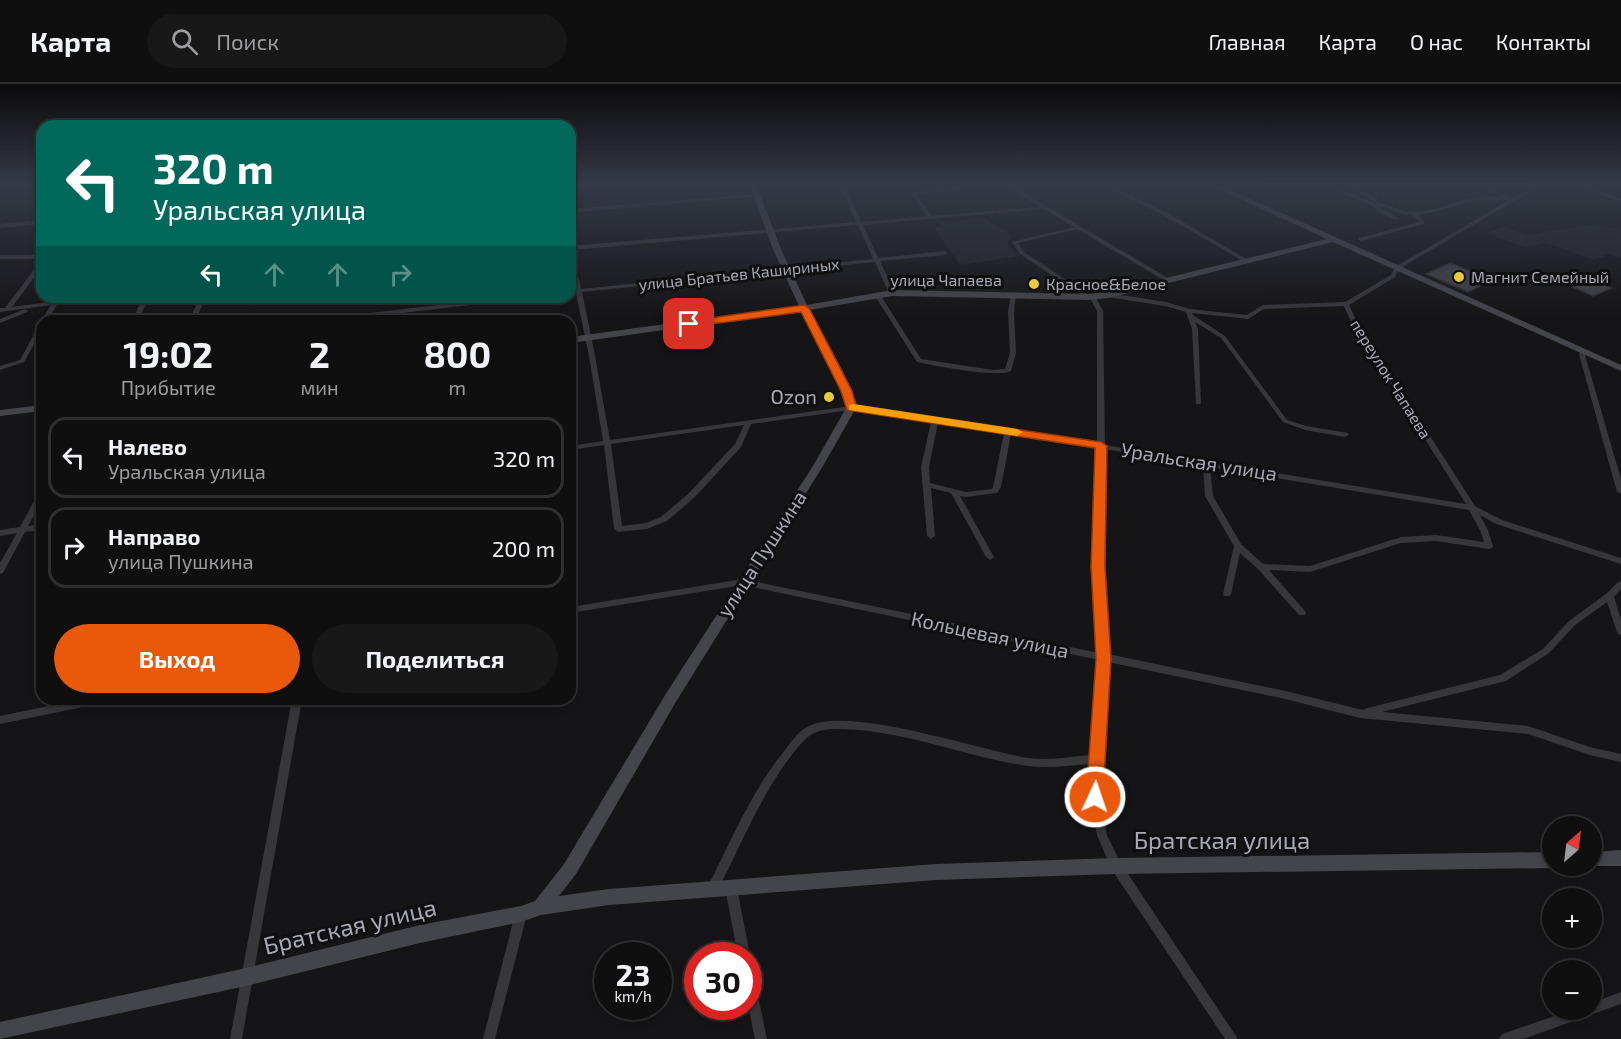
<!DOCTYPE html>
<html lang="ru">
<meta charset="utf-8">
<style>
body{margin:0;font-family:"Exo 2",sans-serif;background:#191819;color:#f1f3f6;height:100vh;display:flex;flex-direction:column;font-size:22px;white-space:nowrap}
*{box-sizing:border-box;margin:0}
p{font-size:20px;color:#9c9c9f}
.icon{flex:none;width:33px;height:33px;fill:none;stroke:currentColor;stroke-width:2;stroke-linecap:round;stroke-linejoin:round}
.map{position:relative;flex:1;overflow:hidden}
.side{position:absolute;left:36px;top:231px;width:540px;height:390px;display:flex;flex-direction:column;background:#100f10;border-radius:18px;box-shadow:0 3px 9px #0003,0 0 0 2px #302f30}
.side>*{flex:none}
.top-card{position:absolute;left:36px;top:36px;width:540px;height:183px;border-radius:18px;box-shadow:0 3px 9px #0003,0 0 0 2px #302f30;background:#00695c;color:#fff;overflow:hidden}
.needle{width:39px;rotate:28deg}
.tools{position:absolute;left:1542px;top:732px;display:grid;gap:12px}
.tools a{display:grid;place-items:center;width:60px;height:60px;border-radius:50%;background:#100f10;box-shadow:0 3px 9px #0003,0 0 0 2px #302f30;font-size:30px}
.speed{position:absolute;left:594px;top:858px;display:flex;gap:12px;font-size:30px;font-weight:700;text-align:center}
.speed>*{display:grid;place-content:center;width:78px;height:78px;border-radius:50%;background:#100f10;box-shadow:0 3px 9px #0003,0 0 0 2px #302f30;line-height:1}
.speed small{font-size:15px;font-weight:400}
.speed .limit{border:9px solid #d22;background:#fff;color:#111}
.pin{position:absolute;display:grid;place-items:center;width:51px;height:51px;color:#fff;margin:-26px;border-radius:12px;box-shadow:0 3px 9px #0006}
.me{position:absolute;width:66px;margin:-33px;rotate:3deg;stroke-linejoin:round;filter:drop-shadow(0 0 4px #0008)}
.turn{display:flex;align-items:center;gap:21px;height:126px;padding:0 18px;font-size:27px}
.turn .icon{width:78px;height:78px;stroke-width:2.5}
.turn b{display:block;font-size:42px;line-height:51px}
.lanes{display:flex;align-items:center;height:57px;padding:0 18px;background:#0003;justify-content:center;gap:30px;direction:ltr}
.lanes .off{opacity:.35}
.eta{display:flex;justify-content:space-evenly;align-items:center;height:102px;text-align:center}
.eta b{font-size:36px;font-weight:700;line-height:42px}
.button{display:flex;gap:12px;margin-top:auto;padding:12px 18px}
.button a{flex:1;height:69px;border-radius:36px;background:#ea580c;color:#fff;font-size:24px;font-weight:700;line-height:69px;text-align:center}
.button a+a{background:#191819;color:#f1f3f6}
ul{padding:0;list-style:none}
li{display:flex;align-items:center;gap:18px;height:81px;margin:0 12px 9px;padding:0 6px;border:3px solid #302f30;border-radius:18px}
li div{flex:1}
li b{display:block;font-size:22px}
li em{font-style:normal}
header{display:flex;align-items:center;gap:36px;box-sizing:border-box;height:84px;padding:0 30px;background:#100f10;border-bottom:2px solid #302f30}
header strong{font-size:28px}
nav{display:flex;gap:33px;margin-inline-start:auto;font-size:21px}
.search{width:420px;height:54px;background:#191819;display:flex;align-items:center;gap:15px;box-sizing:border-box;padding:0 21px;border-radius:33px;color:#9c9c9f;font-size:22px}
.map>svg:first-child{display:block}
.built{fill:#212123}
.building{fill:#414146;stroke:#2f2f32;stroke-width:1.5}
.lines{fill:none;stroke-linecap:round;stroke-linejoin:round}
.street{fill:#36363b;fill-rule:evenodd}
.secondary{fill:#44444b;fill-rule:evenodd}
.route{fill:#ea580c;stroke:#983908;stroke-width:1.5}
.slow{fill:#f59e0b}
.poi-dot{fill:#e6cb3c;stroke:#100f11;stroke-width:2}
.labels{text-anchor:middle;stroke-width:6;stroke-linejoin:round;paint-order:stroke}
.far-street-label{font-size:16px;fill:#a7a9b5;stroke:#100f11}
.far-poi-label{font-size:16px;fill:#a7a9b5;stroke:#100f11;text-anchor:start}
.poi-label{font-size:20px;fill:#a7a9b5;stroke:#100f11;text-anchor:end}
.street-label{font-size:20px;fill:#a7a9b5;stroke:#100f11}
.near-street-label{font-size:24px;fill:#a7a9b5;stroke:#100f11}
</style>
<header>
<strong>Карта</strong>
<div class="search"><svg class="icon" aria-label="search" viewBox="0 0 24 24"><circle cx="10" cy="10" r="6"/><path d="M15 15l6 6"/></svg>Поиск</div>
<nav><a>Главная</a><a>Карта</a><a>О нас</a><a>Контакты</a></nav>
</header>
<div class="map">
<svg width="1621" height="955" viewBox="0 0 1621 955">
<rect width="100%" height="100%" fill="#151416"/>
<!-- built -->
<g class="built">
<polygon points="986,134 991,140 995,140 1013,153 1007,160 1020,172 960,181 934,143 941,143 939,138"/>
<polygon points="1587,141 1621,144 1621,175 1610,170 1594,176 1547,159 1525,163 1486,149 1503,143 1527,151"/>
</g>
<!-- building -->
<g class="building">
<polygon points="1450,179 1493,196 1468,208 1426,190"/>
<polygon points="1591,196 1612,204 1593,212 1573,203"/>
</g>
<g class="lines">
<!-- street -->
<g class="street">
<path d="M 839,100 L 844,100 L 861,138 L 927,132 L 905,100 L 910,100 L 915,108 L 979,100 L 995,100 L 917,111 L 932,132 L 1040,123 L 1003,100 L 1009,100 L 1168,194 L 1168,196 L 1164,196 L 1077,145 L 1018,159 L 1024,168 L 1090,212 L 1095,212 L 1103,227 L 1105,361 L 1466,420 L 1351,238 L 1344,222 L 1264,225 L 1248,235 L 1192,229 L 1193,231 L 1225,252 L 1287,336 L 1306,342 L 1348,349 L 1349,351 L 1345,353 L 1305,346 L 1283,338 L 1221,254 L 1195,238 L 1198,245 L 1201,319 L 1200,320 L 1196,320 L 1192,245 L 1186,228 L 1165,222 L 1108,213 L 1105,211 L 1108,209 L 1166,218 L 1190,225 L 1247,231 L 1263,221 L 1345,218 L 1391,191 L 1395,183 L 1509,116 L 1477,116 L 1437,127 L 1418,131 L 1425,139 L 1424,140 L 1361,157 L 1358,155 L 1359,154 L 1419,138 L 1413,131 L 1402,130 L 1385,123 L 1380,123 L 1400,135 L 1395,136 L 1376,126 L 1375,123 L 1320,100 L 1327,100 L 1377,120 L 1378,120 L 1346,100 L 1352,100 L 1381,118 L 1381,120 C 1392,121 1402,129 1413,128 C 1436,128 1457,117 1479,113 C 1487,112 1495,113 1503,113 L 1475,100 L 1482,100 L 1512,115 L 1537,100 L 1543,100 L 1399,185 L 1395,193 L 1349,221 L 1357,238 L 1475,422 L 1502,436 L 1621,474 L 1621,480 L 1496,440 L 1480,431 L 1488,446 L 1493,462 L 1492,464 L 1489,465 L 1436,457 L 1401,459 L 1310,488 L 1269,486 L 1305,527 L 1306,529 L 1305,531 L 1299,531 L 1258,485 L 1240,469 L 1231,510 L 1230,512 L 1224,512 L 1223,510 L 1234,462 L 1205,412 L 1203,382 L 1105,365 L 1102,482 L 1108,570 L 1281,606 L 1363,626 L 1367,624 L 1500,591 L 1543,565 L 1569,537 L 1606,510 L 1618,498 L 1621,497 L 1621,505 L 1614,513 L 1621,535 L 1621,551 L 1618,550 L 1617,548 L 1607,518 L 1575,541 L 1549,569 L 1506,597 L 1382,628 L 1528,642 L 1590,663 L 1621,670 L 1621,678 L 1590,671 L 1528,650 L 1360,634 L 1281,614 L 1108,578 L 1100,713 L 1107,751 L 1120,778 L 1238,955 L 1225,955 L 1112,786 L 1097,751 L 1090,713 L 1092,680 C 1071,681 1049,685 1028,682 C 965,673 905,646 840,645 C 832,645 822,645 814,649 C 806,653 799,662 794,668 C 761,710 741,761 717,808 L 713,809 L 709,808 L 707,804 L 709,800 C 732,755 752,706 785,666 C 791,658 798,648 807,643 C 848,620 980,667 1029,674 C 1050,677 1072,672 1093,671 L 1099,576 L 743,501 L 570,529 L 570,523 L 743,495 L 1099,569 L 1094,482 L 1097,364 L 1011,350 L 1001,403 L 997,409 L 966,413 L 960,412 L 994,473 L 990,476 L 986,473 L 951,409 L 931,404 L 935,452 L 931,455 L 927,452 L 921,383 L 931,338 L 851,326 L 751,340 L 741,363 L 695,413 L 667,437 L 647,445 L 618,448 L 614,445 L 604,361 L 570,366 L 570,362 L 603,357 L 589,272 L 576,209 L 570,210 L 570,206 L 575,206 L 570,182 L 570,168 L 573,170 L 581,205 L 873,175 L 858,141 L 570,166 L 570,162 L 856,138 ZM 1044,125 L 1074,143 L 1012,158 L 1020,170 L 1086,214 L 1090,214 L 1097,227 L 1097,360 L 1008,345 L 851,322 L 610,356 L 595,272 L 582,208 L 875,178 L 889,209 L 892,211 L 895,209 L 880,177 L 945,171 L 948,169 L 945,167 L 878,174 L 863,141 ZM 938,339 L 1004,349 L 993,403 L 992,405 L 966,408 L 930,399 L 929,383 ZM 744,341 L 735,360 L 689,409 L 661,433 L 646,439 L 622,442 L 611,360 ZM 1210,383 L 1469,426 L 1480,446 L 1484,458 L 1436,451 L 1401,453 L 1310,482 L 1263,480 L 1241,460 L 1213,412 Z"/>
<polygon points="1101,100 1107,100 1171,131 1248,176 1243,177 1167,133"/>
<polygon points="1574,100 1581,100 1621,115 1621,118"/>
<polygon points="756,110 758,110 758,112 570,129 570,125"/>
<polygon points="42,136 42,140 0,144 0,140"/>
<rect x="0" y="171" width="42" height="4"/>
<polygon points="42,177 42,183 12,223 88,213 105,213 102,215 57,221 47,237 42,237 42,238 41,237 51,221 0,228 0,224 5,224 40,178"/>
<path d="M 878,210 L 881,212 L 921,275 L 993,286 L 1005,285 L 1010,269 L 1008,228 L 1011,211 L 1016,210 L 1014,228 L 1016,269 L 1011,287 C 997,294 935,282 917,278 L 875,212 Z"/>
<polygon points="143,213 149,213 138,237 132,237"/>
<polygon points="200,213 206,213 195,237 189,237"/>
<polygon points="508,213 526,213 523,215 333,237 315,237 318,235"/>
<polygon points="25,225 28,227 27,228 0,239 0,235"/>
<polygon points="42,239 42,247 24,278 0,286 0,282 20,276 39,241"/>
<polygon points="1585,266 1588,268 1585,271 1621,395 1621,410 1617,408 1579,270"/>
<polygon points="39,408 42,408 42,417 28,442 42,440 42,446 25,448 3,489 0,490 0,479 17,449 0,452 0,446 20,443"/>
<polygon points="83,615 107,615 105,618 102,619 0,640 0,632"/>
<polygon points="292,615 302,615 242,955 230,955"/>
<polygon points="731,799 735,800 737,804 750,872 748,875 748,872 738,872 725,804 727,800"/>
<polygon points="521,824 525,826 527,830 495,955 483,955 515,830 517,826"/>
<polygon points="748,887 752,889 754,893 767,955 755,955 748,922"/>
<polygon points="1621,908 1621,920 1523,955 1499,955 1501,951 1505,949 1572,926 1592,926 1592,919"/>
</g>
<!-- secondary -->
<g class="secondary">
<polygon points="749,100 756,100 781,165 807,221 892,206 1088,210 1108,208 1327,155 1208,100 1217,100 1621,281 1621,287 1333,158 1108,214 1088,216 892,212 809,226 843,287 856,324 823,382 677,616 576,790 559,812 609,805 936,780 1116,774 1552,768 1552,782 1557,782 1552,784 1116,790 936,796 609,821 541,831 521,838 420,859 246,902 0,955 0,938 246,884 420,841 521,822 535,817 564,780 667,608 813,382 846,324 833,287 801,227 570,259 570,253 799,222 773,165"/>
<polygon points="42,321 42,327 0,332 0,326"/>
<polygon points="1621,766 1621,782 1589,782 1592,782 1592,768"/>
</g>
</g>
<!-- sky -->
<linearGradient id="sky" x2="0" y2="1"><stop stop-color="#0c0b0c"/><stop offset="0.43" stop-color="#353a47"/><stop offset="1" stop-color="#353a47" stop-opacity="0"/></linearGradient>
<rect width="1621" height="234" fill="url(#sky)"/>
<!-- route -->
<polygon class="route" points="804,221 809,224 852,307 856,321 1101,358 1107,362 1105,482 1111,575 1103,713 1101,719 1095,721 1088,719 1086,713 1096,575 1091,482 1095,364 847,326 841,307 801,228 689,243 684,240 689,237"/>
<!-- slow -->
<polygon class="slow" points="853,320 1017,345 1023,348 1017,352 849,326 849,321"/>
<!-- markers -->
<g class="poi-dot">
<circle cx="1459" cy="193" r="6"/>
<circle cx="1034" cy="200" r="6"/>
<circle cx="829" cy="313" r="6"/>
</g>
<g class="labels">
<!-- far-street labels -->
<g class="far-street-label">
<text transform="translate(739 190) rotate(-6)" y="6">улица Братьев Кашириных</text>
<text x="946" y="202">улица Чапаева</text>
<text transform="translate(1391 295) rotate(58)" y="6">переулок Чапаева</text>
</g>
<!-- far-poi labels -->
<g class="far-poi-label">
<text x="1471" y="199">Магнит Семейный</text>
<text x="1046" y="206">Красное&amp;Белое</text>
</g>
<!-- poi labels -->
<g class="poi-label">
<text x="817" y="320">Ozon</text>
</g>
<!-- street labels -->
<g class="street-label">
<text transform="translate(1199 378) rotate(9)" y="7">Уральская улица</text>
<text transform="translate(762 470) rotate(-57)" y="7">улица Пушкина</text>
<text transform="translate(990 551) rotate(12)" y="7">Кольцевая улица</text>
</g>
<!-- near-street labels -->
<g class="near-street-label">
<text x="1222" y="765">Братская улица</text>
<text transform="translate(350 843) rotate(-13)" y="8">Братская улица</text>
</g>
</g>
</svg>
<div class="tools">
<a><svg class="needle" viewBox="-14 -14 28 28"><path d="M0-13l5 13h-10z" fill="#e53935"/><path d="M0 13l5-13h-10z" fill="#9c9c9f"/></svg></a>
<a>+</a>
<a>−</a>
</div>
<div class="speed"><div>23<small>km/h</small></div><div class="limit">30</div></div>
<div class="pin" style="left:689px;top:240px;background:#d93025"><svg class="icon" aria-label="arrive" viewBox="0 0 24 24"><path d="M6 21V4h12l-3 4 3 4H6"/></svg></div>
<svg class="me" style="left:1095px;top:713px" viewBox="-20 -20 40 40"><circle r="17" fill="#ea580c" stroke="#fff" stroke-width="3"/><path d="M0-11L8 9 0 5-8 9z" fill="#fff"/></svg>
<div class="top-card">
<div class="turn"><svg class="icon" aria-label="left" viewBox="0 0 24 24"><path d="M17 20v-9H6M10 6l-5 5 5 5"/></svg><div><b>320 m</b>Уральская улица</div></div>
<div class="lanes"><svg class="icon" aria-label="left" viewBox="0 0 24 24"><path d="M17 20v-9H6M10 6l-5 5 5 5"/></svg><svg class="icon off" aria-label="ahead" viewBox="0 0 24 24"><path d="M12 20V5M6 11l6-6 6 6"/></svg><svg class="icon off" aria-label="ahead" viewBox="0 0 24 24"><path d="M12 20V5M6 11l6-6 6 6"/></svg><svg class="icon off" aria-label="right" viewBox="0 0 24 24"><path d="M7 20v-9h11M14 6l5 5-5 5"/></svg></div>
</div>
<section class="side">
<div class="eta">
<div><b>19:02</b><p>Прибытие</p></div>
<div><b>2</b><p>мин</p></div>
<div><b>800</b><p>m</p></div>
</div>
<ul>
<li><svg class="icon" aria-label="left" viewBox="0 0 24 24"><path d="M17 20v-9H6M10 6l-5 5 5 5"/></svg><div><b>Налево</b><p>Уральская улица</p></div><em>320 m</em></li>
<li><svg class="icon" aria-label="right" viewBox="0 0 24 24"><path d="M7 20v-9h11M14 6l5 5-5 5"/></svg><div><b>Направо</b><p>улица Пушкина</p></div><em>200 m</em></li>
</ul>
<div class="button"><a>Выход</a><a>Поделиться</a></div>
</section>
</div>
